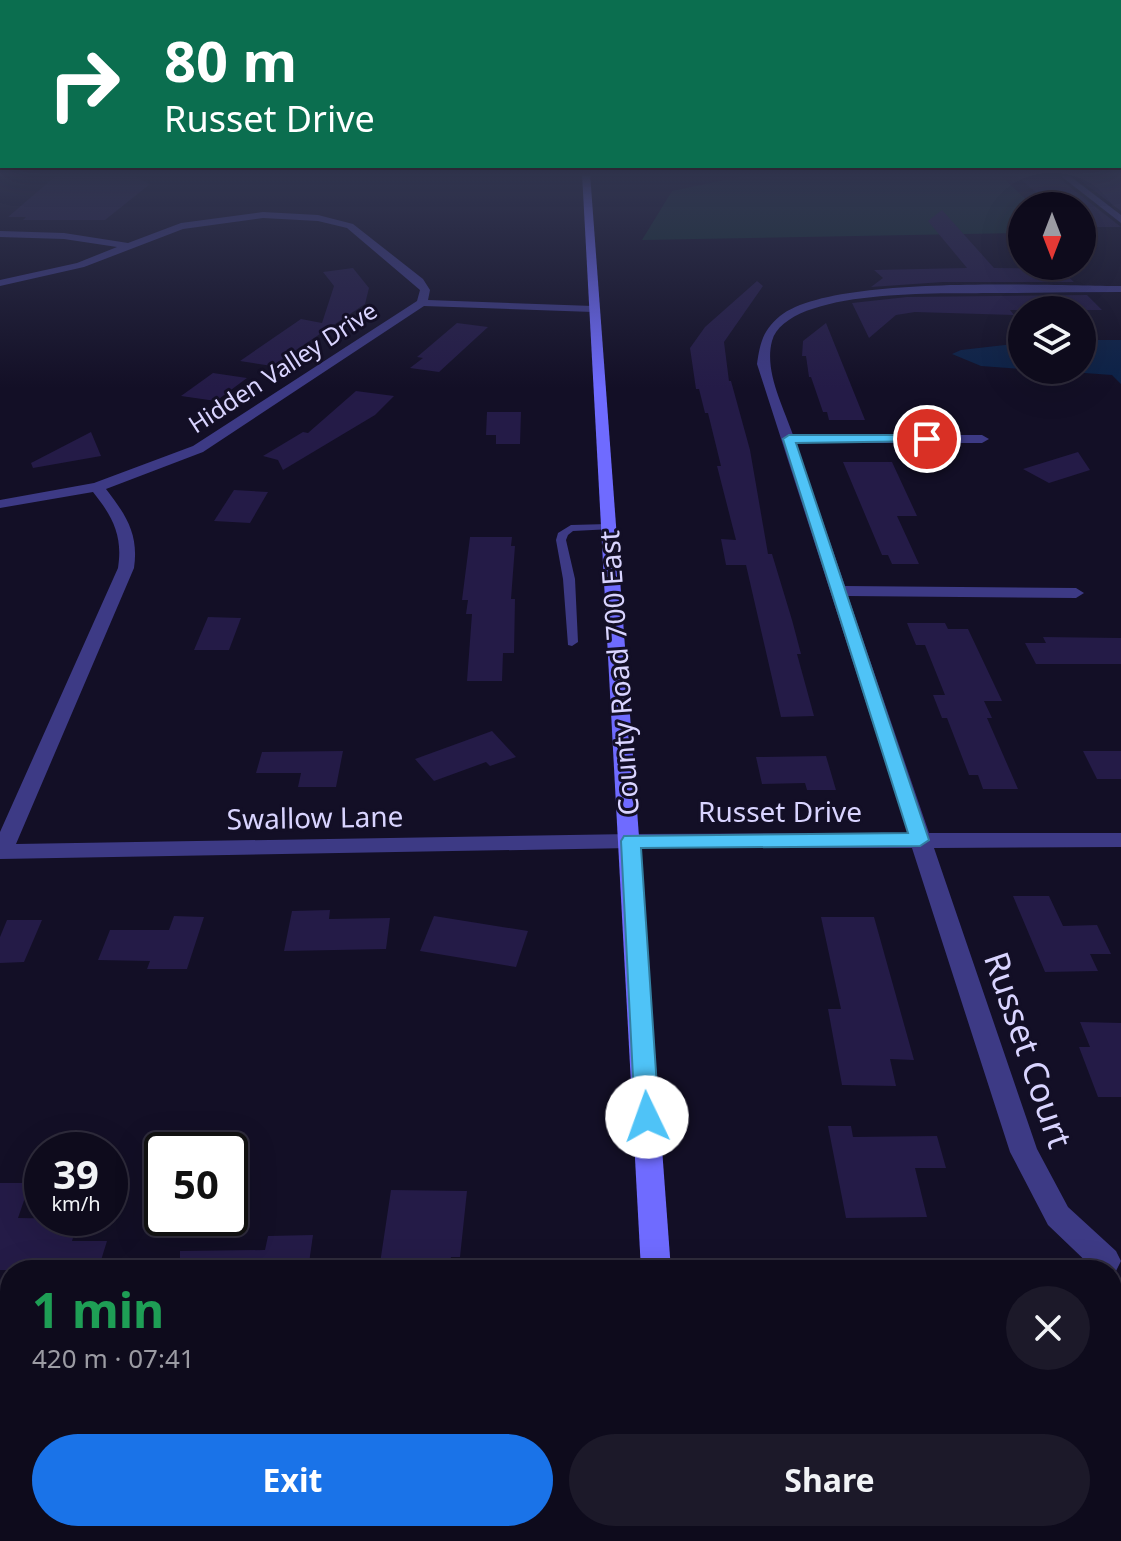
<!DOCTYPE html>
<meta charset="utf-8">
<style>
body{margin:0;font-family:"Noto Sans",sans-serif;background:#1c1929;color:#f1f3f6;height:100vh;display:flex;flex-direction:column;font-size:30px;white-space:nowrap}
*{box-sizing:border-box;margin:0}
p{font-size:26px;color:#9b9ba3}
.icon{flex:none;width:44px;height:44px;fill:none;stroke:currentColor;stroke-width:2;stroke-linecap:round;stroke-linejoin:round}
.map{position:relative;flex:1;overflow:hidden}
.drawer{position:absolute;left:0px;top:1260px;width:1122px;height:282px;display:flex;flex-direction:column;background:#0e0b1c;border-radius:32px 32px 0 0;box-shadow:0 8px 32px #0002,0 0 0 2px #2e2b3b}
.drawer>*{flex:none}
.guide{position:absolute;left:0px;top:0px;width:1122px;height:168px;box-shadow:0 8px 32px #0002,0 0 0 2px #2e2b3b;background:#0b6e4f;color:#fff;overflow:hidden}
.needle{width:52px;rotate:180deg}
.buttons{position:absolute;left:1008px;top:192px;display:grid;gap:16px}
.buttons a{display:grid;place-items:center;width:88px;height:88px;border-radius:50%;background:#0e0b1c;box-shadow:0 8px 32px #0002,0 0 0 2px #2e2b3b;font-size:40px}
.speed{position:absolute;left:24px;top:1132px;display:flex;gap:16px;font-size:40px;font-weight:700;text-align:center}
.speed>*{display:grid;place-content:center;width:104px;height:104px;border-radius:50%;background:#0e0b1c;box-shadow:0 8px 32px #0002,0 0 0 2px #2e2b3b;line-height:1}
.speed small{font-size:20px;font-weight:400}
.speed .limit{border:4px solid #111;border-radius:12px;background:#fff;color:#111}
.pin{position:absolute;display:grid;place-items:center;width:68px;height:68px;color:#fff;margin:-34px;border:4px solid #fff;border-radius:50%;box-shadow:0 2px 8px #0007}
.me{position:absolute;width:88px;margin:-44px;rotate:357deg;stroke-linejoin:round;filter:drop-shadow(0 0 6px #0008)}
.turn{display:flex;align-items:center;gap:28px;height:168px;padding:0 32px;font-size:36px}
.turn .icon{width:104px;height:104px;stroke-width:2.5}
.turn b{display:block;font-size:56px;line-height:68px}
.round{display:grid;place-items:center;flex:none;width:84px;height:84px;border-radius:42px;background:#1c1929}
.headline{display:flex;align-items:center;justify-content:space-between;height:136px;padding:0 32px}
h1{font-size:48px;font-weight:700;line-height:60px;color:#1e9e55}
.action{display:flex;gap:16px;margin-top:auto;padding:16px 32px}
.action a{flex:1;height:92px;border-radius:48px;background:#1a73e8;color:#fff;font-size:32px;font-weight:700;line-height:92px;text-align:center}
.action a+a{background:#1c1929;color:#f1f3f6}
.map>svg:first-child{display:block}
.green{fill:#12302f}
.water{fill:#0c2248}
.building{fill:#241b47}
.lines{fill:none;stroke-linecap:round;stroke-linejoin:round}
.lane{fill:#3d3a85;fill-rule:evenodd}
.street{fill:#3d3a85;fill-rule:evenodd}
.secondary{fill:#6f6bff;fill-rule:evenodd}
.route{fill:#4fc3f7;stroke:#337fa1;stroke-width:2}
.labels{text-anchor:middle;stroke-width:6;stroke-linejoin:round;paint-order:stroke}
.far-street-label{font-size:24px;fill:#d9d4ff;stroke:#130f26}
.street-label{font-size:28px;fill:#d9d4ff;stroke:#130f26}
.near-street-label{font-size:34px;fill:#d9d4ff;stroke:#130f26}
</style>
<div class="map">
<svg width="1121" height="1541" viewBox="0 0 1121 1541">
<rect width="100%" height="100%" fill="#130f26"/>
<!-- green -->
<polygon class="green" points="759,173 998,173 1033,206 1022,206 1022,233 642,240 672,191"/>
<!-- water -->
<g class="water">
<polygon points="1082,340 1121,340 1121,384 1112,375 1043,370 1082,370"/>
<polygon points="1022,343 1022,369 981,366 952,354 961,350"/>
</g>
<!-- building -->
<g class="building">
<polygon points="111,173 128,173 150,184 105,220 23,220 26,217 8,217 58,174"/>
<polygon points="1017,176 1056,176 1121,227 1085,227 1082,224 1082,206 1052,206"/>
<polygon points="1075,176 1121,177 1121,211"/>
<polygon points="942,210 994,268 1060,269 1074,282 943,282 871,287 883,278 874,270 967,268 928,221"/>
<polygon points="353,268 369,288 365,304 272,366 240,361 301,319 322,323 334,286 323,272"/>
<polygon points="757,281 763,286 724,342 729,381 731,381 750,450 768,554 772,554 792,620 801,654 797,654 814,716 781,717 746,565 726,565 721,539 736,540 717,466 721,466 708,413 705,413 699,389 696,389 690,348 705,327"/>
<polygon points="1087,295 1102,310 1010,310 1014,315 915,312 896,315 869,338 852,303 907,297"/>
<polygon points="457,323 488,327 439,372 410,368 423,358 417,357"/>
<polygon points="826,323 865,420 829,420 827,412 823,412 811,377 809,377 806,356 802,356 803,341"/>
<polygon points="213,373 247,378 216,401 181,396"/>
<polygon points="356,391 394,396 375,415 283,470 278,460 263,456 303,432 308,433"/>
<polygon points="487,412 521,412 520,444 496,444 496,435 486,435"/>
<polygon points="91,432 101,456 33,468 31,463"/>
<polygon points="1078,452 1090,470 1049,483 1023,469"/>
<polygon points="843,462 892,462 917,516 897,516 919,564 892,564 888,555 882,555"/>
<polygon points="234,490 268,492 250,523 214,521"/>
<polygon points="470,537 512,537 511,546 515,546 511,599 515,599 514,653 503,653 502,681 467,681 472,614 466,614 468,600 462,600"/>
<polygon points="208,617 241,618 229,650 194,650"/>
<polygon points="907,623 945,623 948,629 968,629 1002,701 984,701 992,718 987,718 1018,789 983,789 978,775 969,775 947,718 942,718 933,695 945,695 925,645 916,645"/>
<polygon points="1043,637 1121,638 1121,664 1036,664 1025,643 1046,643"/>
<polygon points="492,731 516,757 490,766 486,762 434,781 415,759"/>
<polygon points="343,751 336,787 298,787 301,773 256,773 262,752"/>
<polygon points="1083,751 1121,751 1121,779 1097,779"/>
<polygon points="826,756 836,790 807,790 805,783 762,784 756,757"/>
<polygon points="1013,896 1049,896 1063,926 1097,925 1111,954 1090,954 1098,971 1045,972"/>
<polygon points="330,910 329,919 390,918 386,949 284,951 292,911"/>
<polygon points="174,916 204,917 187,969 147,969 150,961 98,960 110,930 169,930"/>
<polygon points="434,916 528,931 516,967 420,951"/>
<polygon points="821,917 874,917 914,1060 890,1059 896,1086 842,1085 828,1009 841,1009"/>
<polygon points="7,920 42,920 24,962 0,963 0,937"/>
<polygon points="1080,1022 1121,1023 1121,1097 1098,1097 1079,1047 1090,1047"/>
<polygon points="828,1126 851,1126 853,1137 937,1136 946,1168 915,1168 927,1217 846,1218"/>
<polygon points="0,1183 30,1183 18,1218 79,1219 72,1241 107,1241 98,1270 0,1270"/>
<polygon points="391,1190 467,1191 460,1257 451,1257 450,1270 379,1270"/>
<polygon points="313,1235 308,1270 180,1270 180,1251 265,1250 268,1236"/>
</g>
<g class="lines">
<!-- lane -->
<polygon class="lane" points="608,524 613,527 612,529 573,531 568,535 566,540 575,579 578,642 572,646 568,645 563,579 556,540 558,533 571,525"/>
<!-- street -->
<g class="street">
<polygon points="1057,173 1066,173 1121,215 1121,223"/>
<path d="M 263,212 L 318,215 L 353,224 L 423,279 L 430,290 L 428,300 L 593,306 L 599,309 L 593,312 L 424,306 L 203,452 L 106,489 C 126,515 139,534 134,568 L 16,844 L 631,834 L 908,833 L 757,364 C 760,343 763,330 780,316 C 832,274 1049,286 1121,286 L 1121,292 C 1078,292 1035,293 992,293 C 947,294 788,287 772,341 C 764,371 783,406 793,435 L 982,435 L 989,439 L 982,443 L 796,443 L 845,586 L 1076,588 L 1084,593 L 1076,598 L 848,596 L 929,833 L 1121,833 L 1121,847 L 934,848 L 1037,1149 L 1068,1207 L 1116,1251 L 1121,1261 L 1116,1271 L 1095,1270 L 1048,1225 L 1010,1152 L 912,848 L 631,848 L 0,859 L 0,832 L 118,568 C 123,536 113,517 93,492 L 0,508 L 0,500 L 94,483 L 193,446 L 417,301 L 420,290 L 347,228 L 318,221 L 263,218 L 183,229 L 84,267 L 0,286 L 0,280 L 77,263 L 117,247 L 64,239 L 0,237 L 0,231 L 64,233 L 128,243 L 181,223 Z"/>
<rect x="0" y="1428" width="10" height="34"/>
</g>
<!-- secondary -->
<g class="secondary">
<polygon points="582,173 590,173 671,1270 641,1270"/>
<polygon points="655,1532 689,1532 690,1541 656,1541"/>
</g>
</g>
<!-- sky -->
<linearGradient id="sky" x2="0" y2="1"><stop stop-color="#0a0815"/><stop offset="0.45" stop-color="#333752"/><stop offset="1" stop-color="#333752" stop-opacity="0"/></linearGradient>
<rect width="1121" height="388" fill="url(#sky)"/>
<!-- route -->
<polygon class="route" points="927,435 931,436 931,441 796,443 929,840 920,846 641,848 659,1117 656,1124 647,1127 638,1124 635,1117 621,841 624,836 908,833 783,439 789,435"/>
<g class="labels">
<!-- far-street labels -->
<g class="far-street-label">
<text transform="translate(283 368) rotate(-33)" y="8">Hidden Valley Drive</text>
</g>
<!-- street labels -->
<g class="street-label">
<text transform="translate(619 673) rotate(-94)" y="10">County Road 700 East</text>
<text x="780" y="822">Russet Drive</text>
<text transform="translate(315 818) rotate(-1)" y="10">Swallow Lane</text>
</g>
<!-- near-street labels -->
<g class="near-street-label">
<text transform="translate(1028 1050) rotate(71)" y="12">Russet Court</text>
</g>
</g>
</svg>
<div class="buttons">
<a><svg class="needle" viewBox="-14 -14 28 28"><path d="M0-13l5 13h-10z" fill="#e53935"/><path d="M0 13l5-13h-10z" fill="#9b9ba3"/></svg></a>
<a><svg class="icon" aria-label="layers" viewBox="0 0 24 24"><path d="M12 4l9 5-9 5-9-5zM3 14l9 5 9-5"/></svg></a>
</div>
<div class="speed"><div>39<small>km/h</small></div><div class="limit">50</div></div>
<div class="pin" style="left:927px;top:439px;background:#d93025"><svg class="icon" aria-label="arrive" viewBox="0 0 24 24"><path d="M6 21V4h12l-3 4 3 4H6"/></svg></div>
<svg class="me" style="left:647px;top:1117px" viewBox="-20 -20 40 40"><circle r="19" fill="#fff"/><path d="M0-13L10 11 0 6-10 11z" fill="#4fc3f7"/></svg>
<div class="guide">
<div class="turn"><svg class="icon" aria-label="right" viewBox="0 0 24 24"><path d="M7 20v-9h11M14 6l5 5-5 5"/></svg><div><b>80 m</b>Russet Drive</div></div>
</div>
<section class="drawer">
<div class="headline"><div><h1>1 min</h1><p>420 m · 07:41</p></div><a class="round"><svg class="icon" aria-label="close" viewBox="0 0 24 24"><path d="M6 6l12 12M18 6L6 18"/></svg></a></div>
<div class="action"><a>Exit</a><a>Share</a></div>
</section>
</div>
